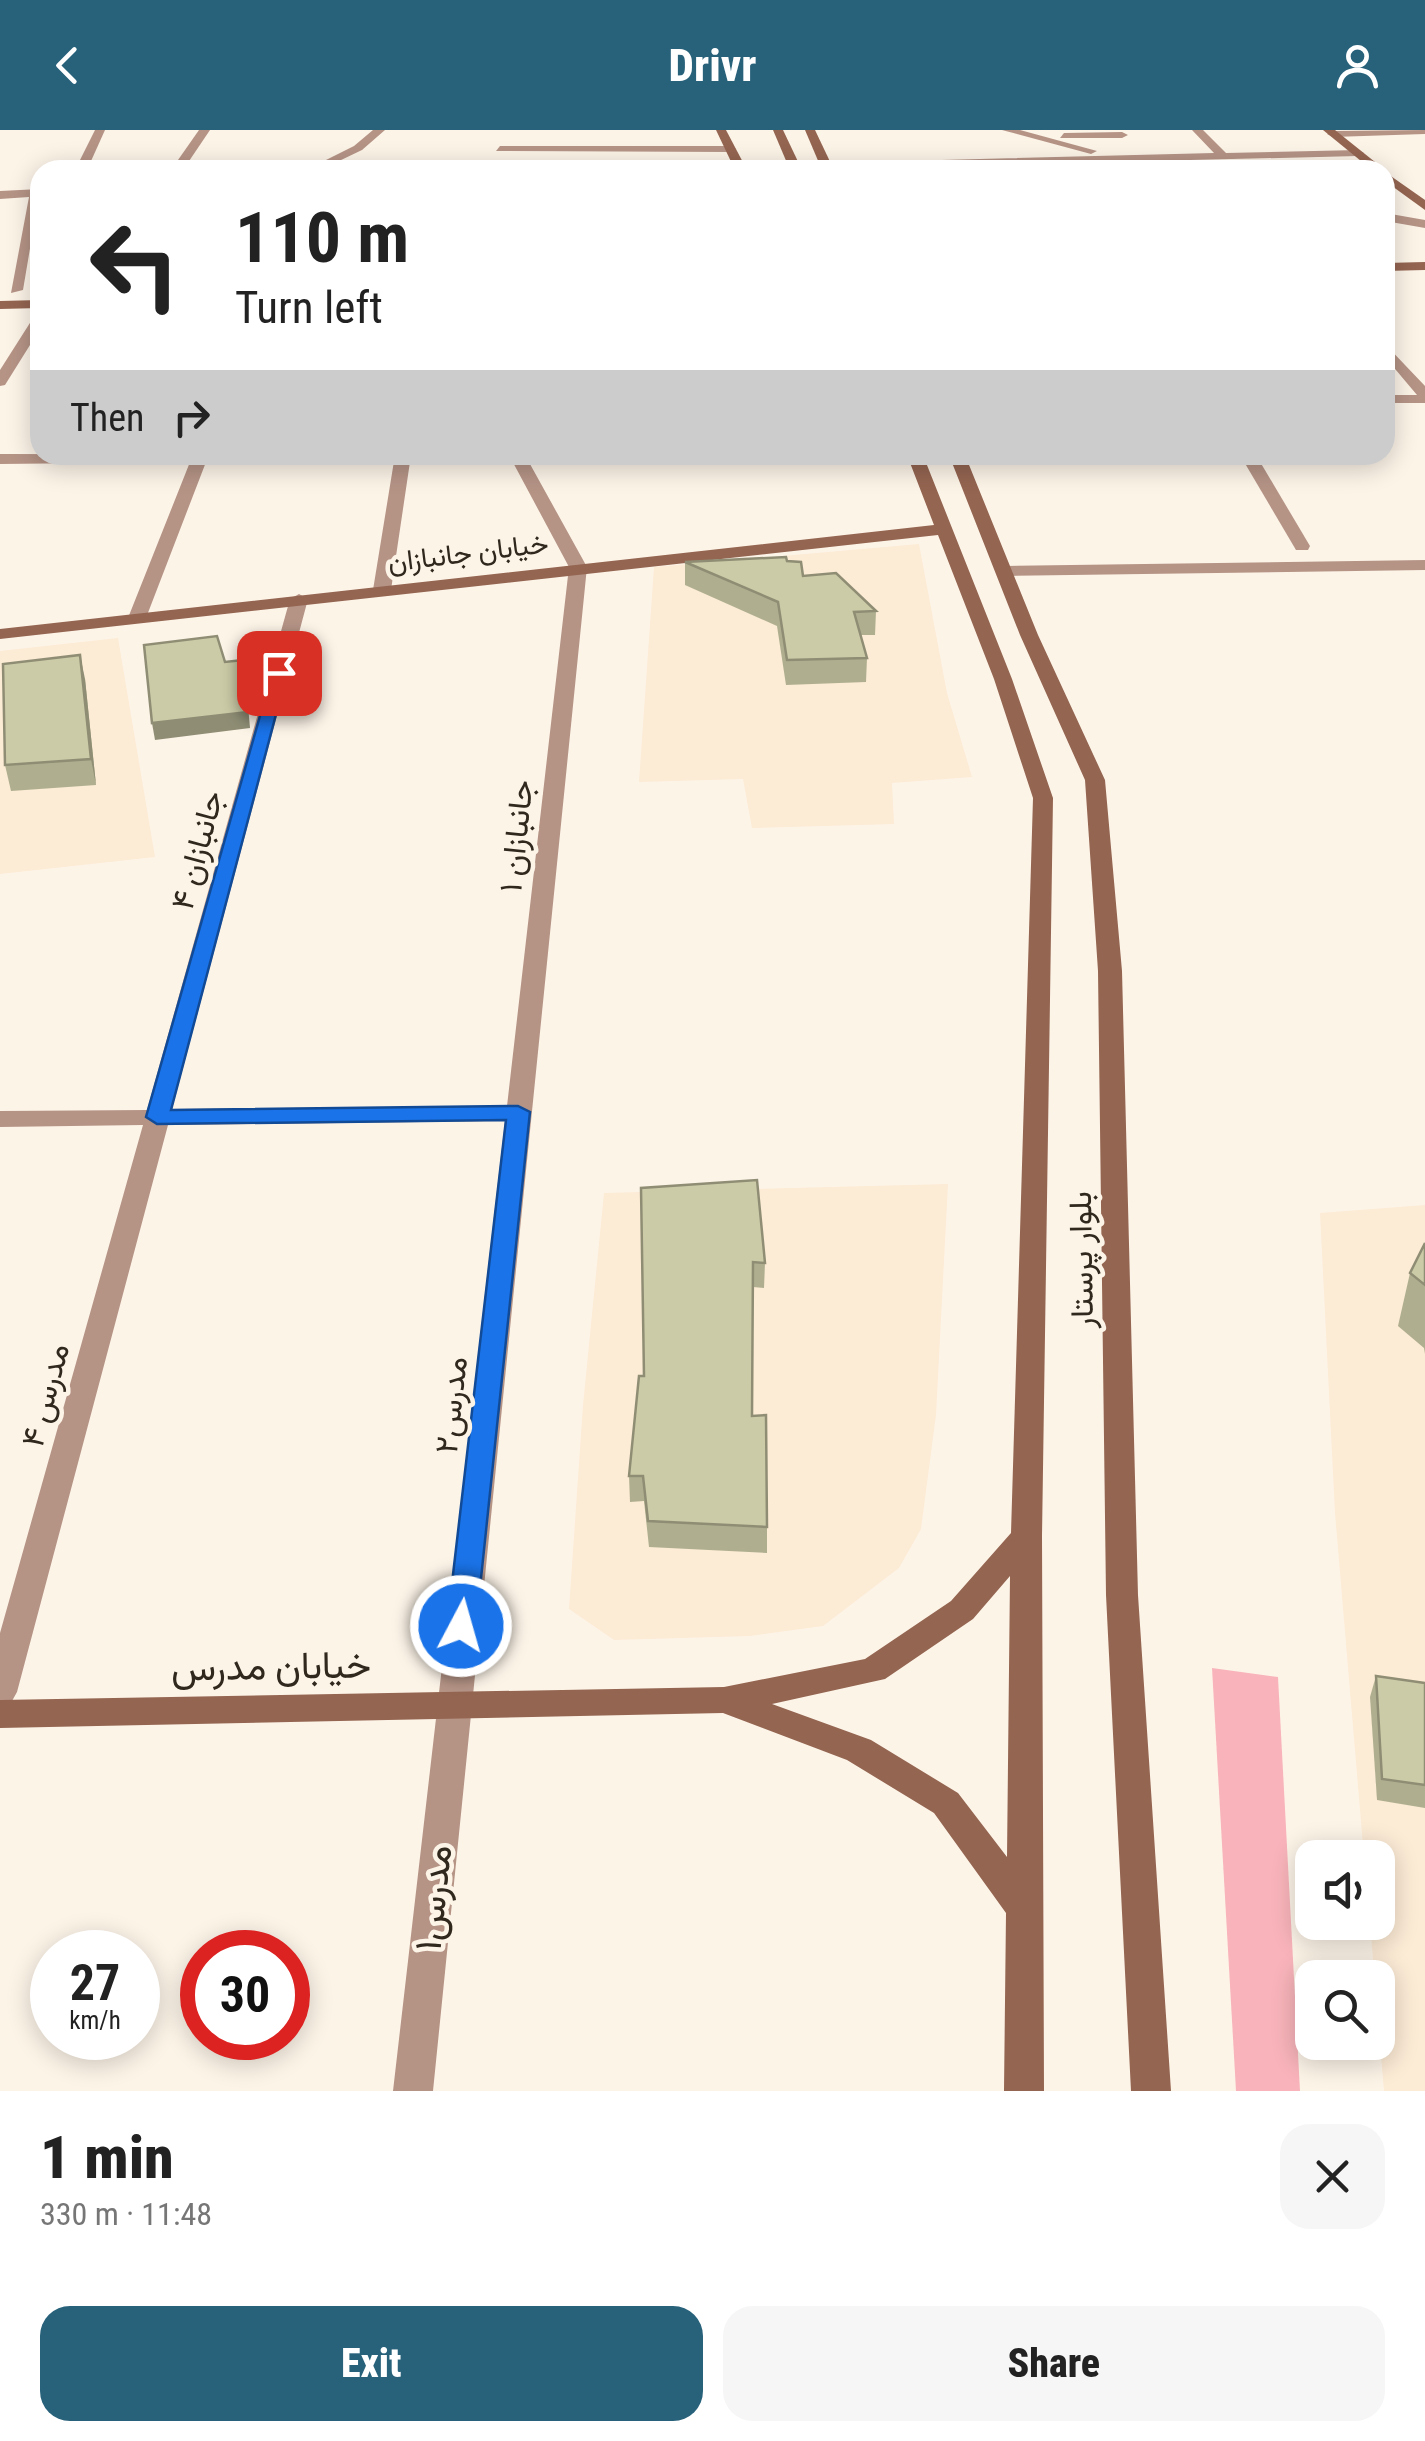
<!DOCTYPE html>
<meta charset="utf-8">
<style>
body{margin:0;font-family:"Roboto Condensed",Vazirmatn,sans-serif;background:#f6f6f6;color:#222;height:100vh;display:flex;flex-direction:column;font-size:38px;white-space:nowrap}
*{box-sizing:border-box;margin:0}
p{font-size:32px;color:#767676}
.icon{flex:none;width:55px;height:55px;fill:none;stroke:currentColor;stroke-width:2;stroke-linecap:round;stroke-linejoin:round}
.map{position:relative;height:1961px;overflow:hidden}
.drawer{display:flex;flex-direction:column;background:#fff;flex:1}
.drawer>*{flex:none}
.guide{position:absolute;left:30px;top:30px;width:1365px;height:305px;border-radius:30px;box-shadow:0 5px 25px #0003;background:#fff;color:#222;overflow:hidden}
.tools{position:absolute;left:1295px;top:1710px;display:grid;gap:20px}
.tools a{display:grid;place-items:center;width:100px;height:100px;border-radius:20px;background:#fff;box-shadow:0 5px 25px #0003;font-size:50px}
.speed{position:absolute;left:30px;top:1800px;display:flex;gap:20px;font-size:50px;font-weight:700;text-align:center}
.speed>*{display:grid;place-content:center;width:130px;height:130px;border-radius:50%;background:#fff;box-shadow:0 5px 25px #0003;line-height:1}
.speed small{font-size:25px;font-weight:400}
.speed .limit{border:15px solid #d22;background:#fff;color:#111}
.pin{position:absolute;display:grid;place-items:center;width:85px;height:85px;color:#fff;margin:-42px;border-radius:20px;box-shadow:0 5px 15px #0006}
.me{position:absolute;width:110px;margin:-55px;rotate:6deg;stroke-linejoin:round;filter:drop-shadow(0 0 8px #0008)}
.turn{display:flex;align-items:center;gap:35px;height:210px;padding:0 40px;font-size:45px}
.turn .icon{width:130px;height:130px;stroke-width:2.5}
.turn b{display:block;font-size:70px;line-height:85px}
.then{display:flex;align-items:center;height:95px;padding:0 40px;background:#0003;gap:20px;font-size:38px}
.round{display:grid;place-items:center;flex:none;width:105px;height:105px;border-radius:30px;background:#f6f6f6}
.overview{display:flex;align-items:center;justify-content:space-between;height:170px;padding:0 40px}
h1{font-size:60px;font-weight:800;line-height:75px}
.action{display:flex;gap:20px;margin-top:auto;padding:20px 40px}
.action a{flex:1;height:115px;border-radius:30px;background:#28617a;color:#fff;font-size:40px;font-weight:800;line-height:115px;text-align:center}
.action a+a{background:#f6f6f6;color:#222}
header{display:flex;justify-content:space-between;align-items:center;height:130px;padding:0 40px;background:#28617a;color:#fff;font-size:45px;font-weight:800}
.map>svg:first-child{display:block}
.built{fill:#fcebd5}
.green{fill:#f8b4ba}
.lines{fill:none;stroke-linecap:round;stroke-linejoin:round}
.street{fill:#b59486;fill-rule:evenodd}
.secondary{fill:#946551;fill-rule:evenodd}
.wall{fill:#afaf90}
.shaded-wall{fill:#8f8e75}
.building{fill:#cccba7;stroke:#8f8e75;stroke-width:2.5}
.route{fill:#1a73e8;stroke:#114b97;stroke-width:2.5}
.labels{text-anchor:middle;stroke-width:9;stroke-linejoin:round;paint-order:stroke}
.far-street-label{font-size:28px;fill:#31281d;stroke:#fdf4e8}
.street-label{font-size:32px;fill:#31281d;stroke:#fdf4e8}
.near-street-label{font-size:38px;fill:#31281d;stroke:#fdf4e8}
</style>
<header><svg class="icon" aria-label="back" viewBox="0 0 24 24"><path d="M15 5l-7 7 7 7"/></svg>Drivr<svg class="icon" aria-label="person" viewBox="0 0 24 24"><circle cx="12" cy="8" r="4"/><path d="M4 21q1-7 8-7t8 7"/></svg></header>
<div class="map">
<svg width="1425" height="1961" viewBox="0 0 1425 1961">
<rect width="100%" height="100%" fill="#fdf4e8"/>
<!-- built -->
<g class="built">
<polygon points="919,414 947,563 972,647 892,653 894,694 752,698 743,649 639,652 654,437"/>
<polygon points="118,508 155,727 0,744 0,521"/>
<polygon points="948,1054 936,1285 921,1399 899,1438 823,1496 750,1506 614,1510 569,1479 583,1275 604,1063"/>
<polygon points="1425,1075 1425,1961 1384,1961 1370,1793 1378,1792 1378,1728 1364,1727 1335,1383 1320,1083"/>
</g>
<!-- green -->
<polygon class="green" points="1212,1538 1278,1547 1300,1961 1236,1961"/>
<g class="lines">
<!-- street -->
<g class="street">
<polygon points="95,0 105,0 87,40 75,40"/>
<polygon points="199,0 210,0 183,40 171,40"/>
<polygon points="373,0 385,0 362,20 339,31 388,40 354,40 320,33 354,16"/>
<polygon points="1002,0 1020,0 1097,21 1091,24"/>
<polygon points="1192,0 1203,0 1226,23 1358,20 1364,23 1358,26 826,39 820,36 826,33 1214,23"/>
<polygon points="1425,0 1425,4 1333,7 1327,4 1333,1"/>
<polygon points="1064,3 1122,2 1128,5 1122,8 1060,8"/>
<polygon points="500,16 730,16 736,19 730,22 496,21"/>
<polygon points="40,59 23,160 11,163 29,67 0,69 0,61"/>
<polygon points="1385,83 1425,90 1425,98 1385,91"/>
<polygon points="40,184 40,199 5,255 0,256 0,240 35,185"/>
<polygon points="1385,214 1425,256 1425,273 1385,273 1385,265 1417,265 1385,227"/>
<polygon points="0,324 411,325 391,460 382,465 373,460 394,331 206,332 146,488 137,493 128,488 190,332 0,334"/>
<polygon points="509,325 525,325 587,437 433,1961 393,1961 505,991 168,995 17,1562 12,1571 0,1575 0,1503 143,995 0,997 0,981 147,980 290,469 299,464 308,469 172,979 507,976 569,437"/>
<polygon points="1240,325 1256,325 1310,416 1308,420 1296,420"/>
<polygon points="1425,430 1425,440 1006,446 997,441 1006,436"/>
</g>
<!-- secondary -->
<g class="secondary">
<polygon points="716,0 726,0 747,40 735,40"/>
<polygon points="773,0 783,0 802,40 790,40"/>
<polygon points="805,0 815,0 834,40 822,40"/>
<polygon points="1323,0 1335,0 1385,40 1372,40"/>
<polygon points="1385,42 1425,70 1425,80 1385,51"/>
<polygon points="1425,132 1425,140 1385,141 1385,133"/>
<polygon points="40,170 40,178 0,179 0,171"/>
<path d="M 907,325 L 923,325 L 1012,549 L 1053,668 L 1042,1406 L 1044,1961 L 1004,1961 L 1006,1783 L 934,1683 L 847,1630 L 723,1583 L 0,1598 L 0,1570 L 724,1557 L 865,1529 L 951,1471 L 1011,1403 L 1033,668 L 994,549 L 938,405 L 0,509 L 0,499 L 934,395 ZM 1010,1446 L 1007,1727 L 958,1663 L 871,1610 L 772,1574 L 885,1549 L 973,1489 Z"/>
<polygon points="949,325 965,325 1038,505 1105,650 1122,841 1138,1465 1171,1961 1131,1961 1106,1465 1098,841 1085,650 1020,505"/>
</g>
</g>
<!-- wall -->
<g class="wall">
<polygon points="787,431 803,446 876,481 875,505 861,505 867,528 866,552 786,555 777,496 685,455 685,432"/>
<polygon points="85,549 96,655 11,661 5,635"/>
<polygon points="641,1058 765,1133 764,1158 753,1157 752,1286 767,1397 767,1423 649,1417 644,1371 630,1372 629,1346 644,1246"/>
<polygon points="1425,1113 1425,1224 1424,1218 1398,1196 1410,1143"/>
<polygon points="1376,1546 1425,1553 1425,1678 1377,1670 1370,1567"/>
</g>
<!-- shaded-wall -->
<g class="shaded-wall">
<polygon points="80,525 85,549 96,655 91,629"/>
<polygon points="244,530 250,598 155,610 152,593"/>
</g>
<!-- building -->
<g class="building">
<polygon points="786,427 787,431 801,432 803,446 836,443 876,481 854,482 867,528 787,530 778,472 685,432"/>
<polygon points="217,506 225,532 244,530 248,582 152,593 144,515"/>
<polygon points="80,525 91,629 5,635 3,534"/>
<polygon points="757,1050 765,1133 753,1132 752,1286 766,1285 767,1397 648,1391 643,1346 629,1346 639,1246 644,1246 641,1058"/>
<polygon points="1425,1113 1425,1155 1410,1143"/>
<polygon points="1376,1546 1425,1553 1425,1655 1382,1649"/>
</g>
<!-- route -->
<polygon class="route" points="273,540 287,543 171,980 518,976 530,982 476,1496 472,1505 461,1508 451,1505 447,1496 506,990 157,994 146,987"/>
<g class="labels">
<!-- far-street labels -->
<g class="far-street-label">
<text transform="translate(468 422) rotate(-7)" y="10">خیابان جانبازان</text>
</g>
<!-- street labels -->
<g class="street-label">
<text transform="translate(516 706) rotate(-84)" y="11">جانبازان ۱</text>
<text transform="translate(197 720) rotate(-75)" y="11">جانبازان ۴</text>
<text transform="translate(1081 1130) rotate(-91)" y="11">بلوار پرستار</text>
<text transform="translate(45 1265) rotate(-75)" y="11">مدرس ۴</text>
<text transform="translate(451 1275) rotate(-84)" y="11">مدرس۲</text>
</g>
<!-- near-street labels -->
<g class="near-street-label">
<text transform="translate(271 1536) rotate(-1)" y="13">خیابان مدرس</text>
<text transform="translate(433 1768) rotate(-84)" y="13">مدرس۱</text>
</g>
</g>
</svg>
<div class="tools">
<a><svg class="icon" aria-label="sound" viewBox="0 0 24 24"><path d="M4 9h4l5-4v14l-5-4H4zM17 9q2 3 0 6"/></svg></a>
<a><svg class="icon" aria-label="search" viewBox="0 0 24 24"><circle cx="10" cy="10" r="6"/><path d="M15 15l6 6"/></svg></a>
</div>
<div class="speed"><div>27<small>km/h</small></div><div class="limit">30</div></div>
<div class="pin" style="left:279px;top:543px;background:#d93025"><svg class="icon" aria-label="arrive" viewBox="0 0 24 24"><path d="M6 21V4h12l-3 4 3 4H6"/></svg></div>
<svg class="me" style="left:461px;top:1496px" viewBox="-20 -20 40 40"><circle r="17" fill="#1a73e8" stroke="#fff" stroke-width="3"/><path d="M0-11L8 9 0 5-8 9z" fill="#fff"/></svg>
<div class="guide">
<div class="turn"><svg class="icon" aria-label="left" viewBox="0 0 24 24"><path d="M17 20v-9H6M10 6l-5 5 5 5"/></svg><div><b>110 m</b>Turn left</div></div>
<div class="then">Then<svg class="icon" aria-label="right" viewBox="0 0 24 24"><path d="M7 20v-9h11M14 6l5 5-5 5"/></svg></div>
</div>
</div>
<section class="drawer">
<div class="overview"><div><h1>1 min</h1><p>330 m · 11:48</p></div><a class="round"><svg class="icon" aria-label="close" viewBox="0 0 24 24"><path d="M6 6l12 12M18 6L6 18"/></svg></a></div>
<div class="action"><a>Exit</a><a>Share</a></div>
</section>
